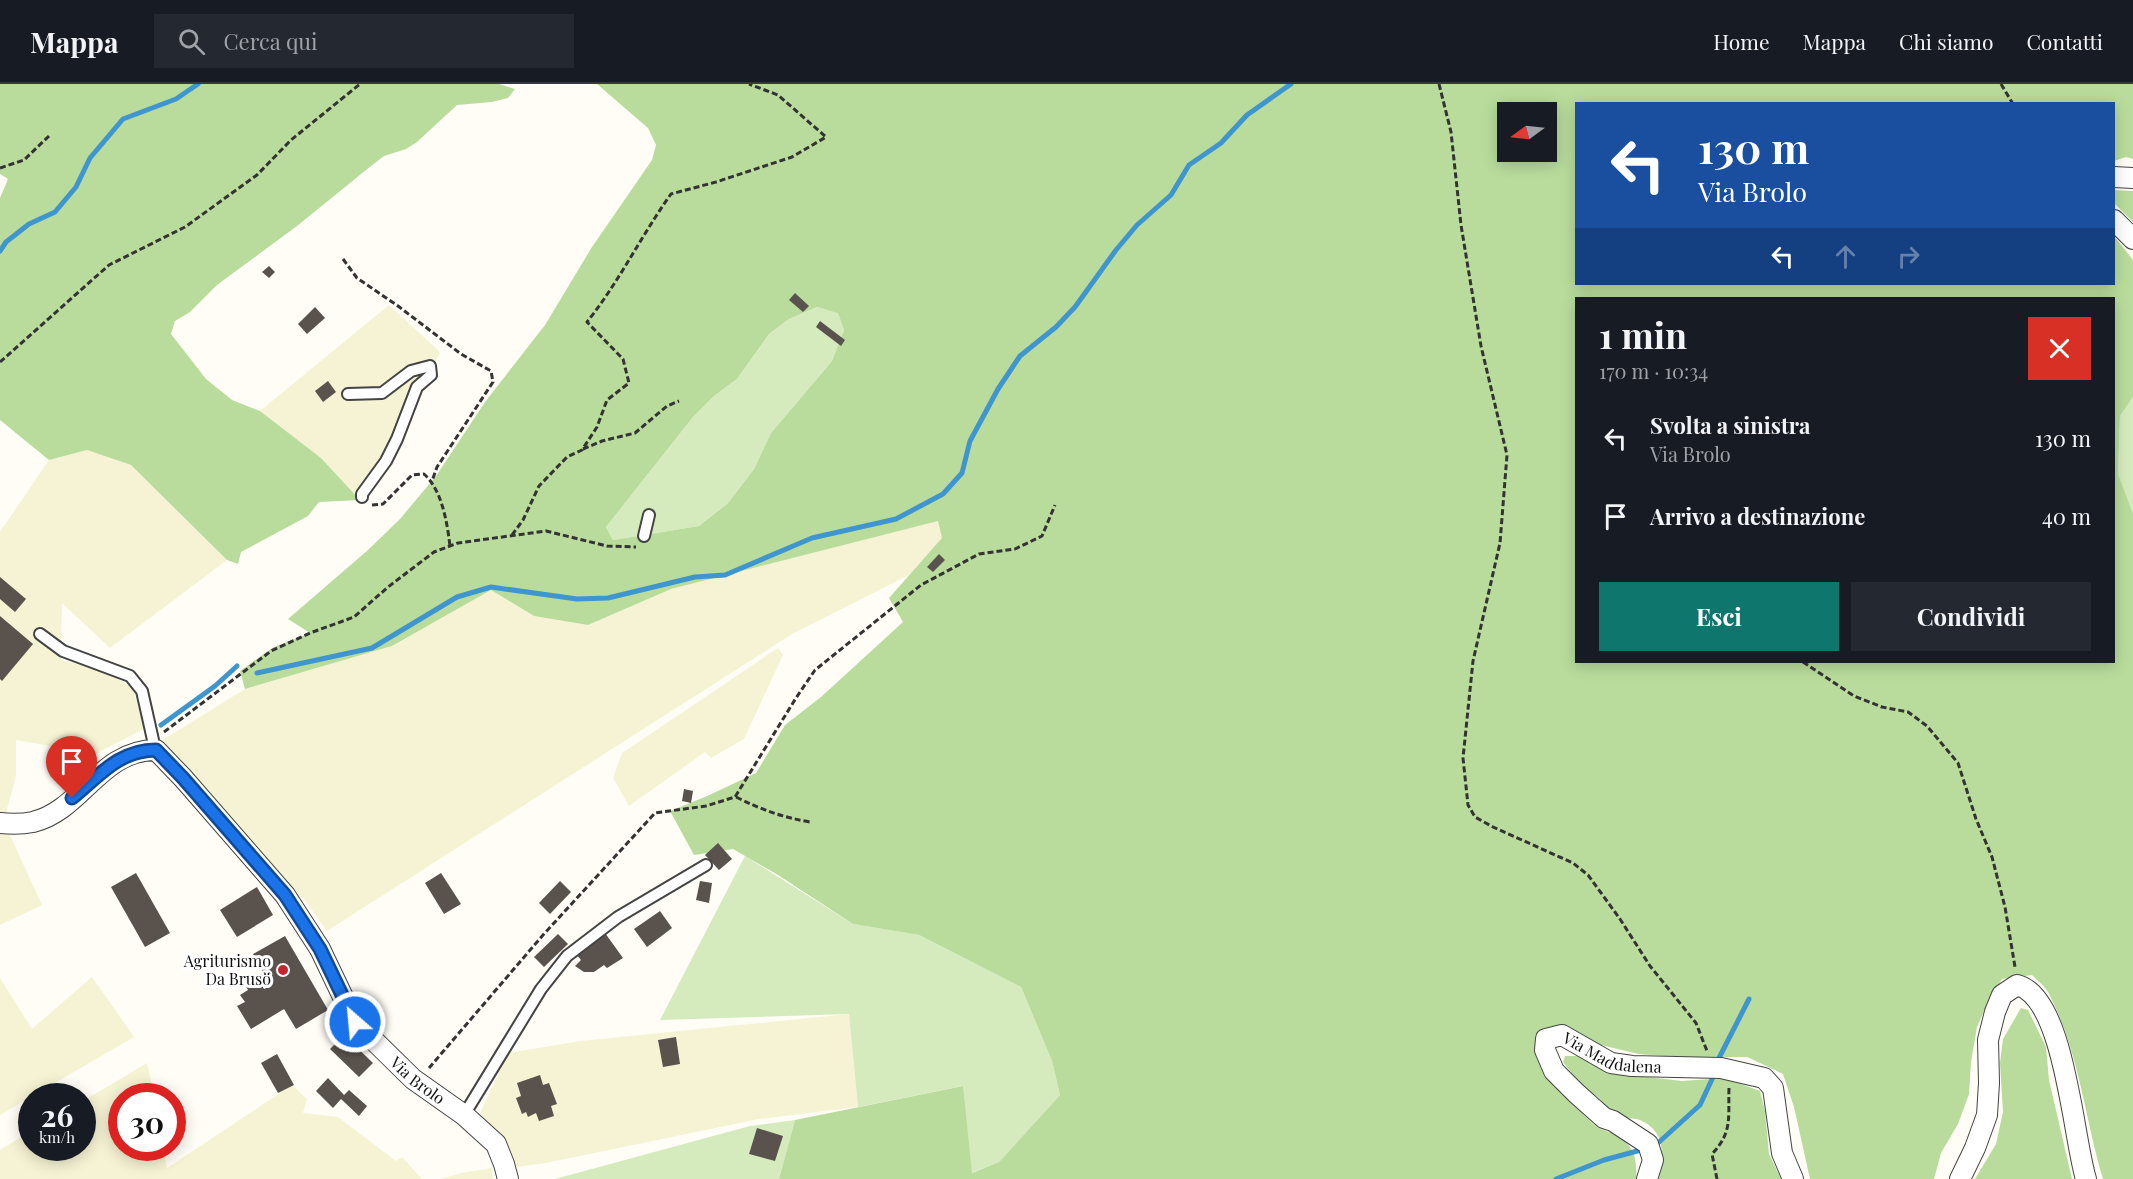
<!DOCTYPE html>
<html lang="it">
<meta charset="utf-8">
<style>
body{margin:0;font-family:"Playfair Display",serif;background:#242831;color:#f1f3f6;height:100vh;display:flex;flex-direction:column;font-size:22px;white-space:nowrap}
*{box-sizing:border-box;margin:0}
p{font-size:20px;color:#9ea1a6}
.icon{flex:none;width:33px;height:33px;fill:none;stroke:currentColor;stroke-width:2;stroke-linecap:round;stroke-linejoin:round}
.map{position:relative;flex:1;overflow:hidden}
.sheet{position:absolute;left:1575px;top:213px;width:540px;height:366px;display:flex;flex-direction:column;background:#171b24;border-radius:0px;box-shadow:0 3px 15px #0003}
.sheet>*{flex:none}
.hud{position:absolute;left:1575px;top:18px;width:540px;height:183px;border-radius:0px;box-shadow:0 3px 15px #0003;background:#1a4fa0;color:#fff;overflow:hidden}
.needle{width:39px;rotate:255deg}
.controls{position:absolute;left:1497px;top:18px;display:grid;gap:12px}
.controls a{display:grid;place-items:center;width:60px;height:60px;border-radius:0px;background:#171b24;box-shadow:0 3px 15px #0003;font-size:30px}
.speed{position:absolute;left:18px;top:999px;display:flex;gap:12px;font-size:30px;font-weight:700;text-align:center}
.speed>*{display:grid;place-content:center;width:78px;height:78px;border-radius:50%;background:#171b24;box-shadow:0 3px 15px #0003;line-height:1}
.speed small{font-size:15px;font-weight:400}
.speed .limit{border:9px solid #d22;background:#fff;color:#111}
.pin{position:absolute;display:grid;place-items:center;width:51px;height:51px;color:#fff;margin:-62px -26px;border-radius:50% 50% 50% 0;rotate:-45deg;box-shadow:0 0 6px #0007}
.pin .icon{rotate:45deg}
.me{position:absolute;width:66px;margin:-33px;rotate:333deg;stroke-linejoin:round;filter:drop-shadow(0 0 4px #0008)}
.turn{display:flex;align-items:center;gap:21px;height:126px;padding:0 24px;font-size:27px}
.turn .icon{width:78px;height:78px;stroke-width:2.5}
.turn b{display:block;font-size:42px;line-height:51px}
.lanes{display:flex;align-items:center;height:57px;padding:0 24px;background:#0003;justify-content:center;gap:30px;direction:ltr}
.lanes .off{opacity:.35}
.round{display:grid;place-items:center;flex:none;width:63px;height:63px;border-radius:0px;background:#242831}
.summary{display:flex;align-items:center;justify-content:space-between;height:102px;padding:0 24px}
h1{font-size:36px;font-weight:700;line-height:45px}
.button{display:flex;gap:12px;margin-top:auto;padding:12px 24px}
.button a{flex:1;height:69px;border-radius:0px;background:#0f766e;color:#fff;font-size:24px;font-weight:700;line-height:69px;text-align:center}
.button a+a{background:#242831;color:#f1f3f6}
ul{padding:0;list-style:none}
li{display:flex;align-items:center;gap:18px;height:78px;padding:0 24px}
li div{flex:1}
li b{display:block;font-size:22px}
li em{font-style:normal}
header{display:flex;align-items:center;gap:36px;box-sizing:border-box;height:84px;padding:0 30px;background:#171b24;border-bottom:2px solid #363941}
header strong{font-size:28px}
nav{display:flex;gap:33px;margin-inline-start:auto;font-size:21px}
.search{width:420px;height:54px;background:#242831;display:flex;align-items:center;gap:15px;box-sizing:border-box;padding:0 21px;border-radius:0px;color:#9ea1a6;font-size:22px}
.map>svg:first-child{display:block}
.farmland{fill:#f6f3d4}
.green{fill:#d5ebbd}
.forest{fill:#b9dc9c;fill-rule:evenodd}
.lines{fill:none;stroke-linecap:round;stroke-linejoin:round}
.stream{stroke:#3f96cf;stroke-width:5}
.building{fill:#5a524d}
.service-casing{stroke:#444;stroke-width:14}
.minor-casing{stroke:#444;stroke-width:22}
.path{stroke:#333;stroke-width:3;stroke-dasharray:6 3;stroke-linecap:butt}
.service{stroke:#fff;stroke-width:10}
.minor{stroke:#fff;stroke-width:20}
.route-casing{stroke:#114b97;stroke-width:15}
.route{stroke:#1a73e8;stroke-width:10}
.poi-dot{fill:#c4262e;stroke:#fff;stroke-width:2}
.labels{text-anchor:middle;stroke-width:6;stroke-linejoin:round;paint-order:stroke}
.poi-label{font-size:16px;fill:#111;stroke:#fff;text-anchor:end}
.street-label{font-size:16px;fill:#111;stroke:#fff}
</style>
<header>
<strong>Mappa</strong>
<div class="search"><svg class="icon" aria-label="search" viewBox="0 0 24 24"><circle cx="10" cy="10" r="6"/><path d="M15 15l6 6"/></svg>Cerca qui</div>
<nav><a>Home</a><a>Mappa</a><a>Chi siamo</a><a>Contatti</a></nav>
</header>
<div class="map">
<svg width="2133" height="1095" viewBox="0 0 2133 1095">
<rect width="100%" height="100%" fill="#fffdf5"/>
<!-- farmland -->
<g class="farmland">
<polygon points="389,221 440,268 383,388 360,416 321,374 260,327"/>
<polygon points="87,366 131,381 227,476 110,564 62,519 61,576 104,587 133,604 144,645 95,670 16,656 16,692 4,736 0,736 0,448 49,376"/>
<polygon points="938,436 943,454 909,491 792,550 327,847 303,814 286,808 202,702 161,657 245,605 392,562 491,506 534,532 588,541 671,505"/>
<polygon points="778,564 783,571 744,655 711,674 705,668 629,722 613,694 622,669"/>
<polygon points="0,745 8,747 42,821 0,841"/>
<polygon points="92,893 134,953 0,1031 0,894 32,945"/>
<polygon points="849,930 858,1023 759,1035 546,1079 517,1083 480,1029 508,969 581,957"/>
<polygon points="147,979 154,1012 122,1012 122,1064 163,1064 167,1084 292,1001 307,1015 303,1029 338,1033 396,1077 402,1073 422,1095 0,1095 0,1066 31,1047 32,1064 82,1064 83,1017"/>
<polygon points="492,1084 493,1095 441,1095 461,1089"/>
</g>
<!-- green -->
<g class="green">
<polygon points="817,223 838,228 844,246 832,277 771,349 754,385 728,419 699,442 613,456 606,443 693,333 714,312 737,295 769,250 789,235"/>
<polygon points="2133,313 2133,429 2118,390 2120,332"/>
<polygon points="745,772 853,840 919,851 1021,903 1052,977 1060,1011 999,1078 971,1089 962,1002 858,1023 849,930 660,936"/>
<polygon points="795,1036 779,1095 555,1095 750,1042"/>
</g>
<!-- forest -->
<g class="forest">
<polygon points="0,0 499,0 515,5 508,14 492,18 457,21 417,58 406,65 384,72 366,86 297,142 217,201 190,228 175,237 171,250 206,295 232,316 260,327 321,374 360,416 319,418 308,432 241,468 238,480 227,476 131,381 87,366 49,376 0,336 0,114 8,95 0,90"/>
<path d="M 597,0 L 2133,0 L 2133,75 L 2126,73 L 2114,77 L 2114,20 L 1576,20 L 1576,200 L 2114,200 L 2114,152 L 2133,176 L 2133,313 L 2120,332 L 2118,390 L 2133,429 L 2133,1095 L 2103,1095 C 2085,1035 2079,968 2050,912 C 2047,904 2038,897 2032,891 L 2002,895 L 1987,920 L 1977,943 L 1971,978 L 1969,1010 L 1958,1040 L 1941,1069 L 1934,1095 L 1810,1095 L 1794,1023 L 1783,990 L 1747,973 L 1676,973 L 1639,970 L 1592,959 L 1569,943 L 1542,945 L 1537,964 C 1554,989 1570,1019 1592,1039 C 1605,1051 1622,1046 1633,1068 C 1636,1076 1637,1087 1636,1095 L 779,1095 L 795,1036 L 963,1002 L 972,1089 L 999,1078 L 1060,1011 L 1052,977 L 1021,903 L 919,851 L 853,840 L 778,791 L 733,765 L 694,771 L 670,727 L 705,713 L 756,689 L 785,641 L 821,613 L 903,538 L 889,514 L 942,454 L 938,437 L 671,505 L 588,541 L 534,532 L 491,506 L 392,562 L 245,605 L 240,587 L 272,564 L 310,549 L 288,535 L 368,466 L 400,435 L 436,392 L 485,318 L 545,241 L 592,163 L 652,76 L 656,61 L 648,44 ZM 1508,28 L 1546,28 L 1546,68 L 1508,68 ZM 1576,214 L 2114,214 L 2114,578 L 1576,578 ZM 817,223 L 838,229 L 844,246 L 832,277 L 771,349 L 754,385 L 728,419 L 699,442 L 613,456 L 606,443 L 693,333 L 714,312 L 737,295 L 769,250 L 789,235 Z"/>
<polygon points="2114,106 2133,107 2133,138 2114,119"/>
<polygon points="2021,924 2028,926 2046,963 2049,996 2072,1095 1975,1095 1996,1060 2003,1028 2000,979 2003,955"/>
<path d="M 1565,972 L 1577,972 L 1613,989 L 1682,997 L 1725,994 L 1760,1007 L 1765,1027 L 1769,1070 L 1781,1095 L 1659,1095 C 1663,1072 1667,1048 1640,1036 C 1634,1034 1623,1034 1616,1033 L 1598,1013 L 1582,1003 L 1563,978 Z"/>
</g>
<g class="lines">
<!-- stream -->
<g class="stream">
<polyline points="0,167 6,158 29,140 55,128 76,103 90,74 123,35 176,15 198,0"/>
<polyline points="257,589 372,564 457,513 491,503 577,515 608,514 695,493 725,491 812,454 896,435 943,410 962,389 970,357 998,305 1020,272 1056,243 1075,223 1116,166 1137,141 1171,111 1189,81 1221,59 1247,31 1291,0"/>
<polyline points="161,641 215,602 237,582"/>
<polyline points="1718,976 1749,915"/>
<polyline points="1658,1059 1700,1021 1714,991"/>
<polyline points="1556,1095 1604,1076 1641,1066"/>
</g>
</g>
<!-- building -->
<g class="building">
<polygon points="269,182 275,188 269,194 262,188"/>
<polygon points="795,209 809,222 803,228 789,216"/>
<polygon points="315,223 325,234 307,250 298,240"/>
<polygon points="820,237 845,256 841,262 816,243"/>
<polygon points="328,297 336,308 323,318 315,307"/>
<polygon points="939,470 945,476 933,488 927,483"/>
<polygon points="0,493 26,515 15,528 0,515"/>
<polygon points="0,532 33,560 2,597 0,595"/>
<polygon points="684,705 693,707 691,719 682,717"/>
<polygon points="718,759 732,775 719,786 705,771"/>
<polygon points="136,789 170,849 145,863 111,803"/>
<polygon points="441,789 461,820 444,830 425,799"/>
<polygon points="560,797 571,808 550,830 539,819"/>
<polygon points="700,797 712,799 709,819 696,816"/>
<polygon points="257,803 273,831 237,853 220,826"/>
<polygon points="660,827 672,844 647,863 634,845"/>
<polygon points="605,849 623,874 607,884 604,881 594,888 584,888 575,882 581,876 576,870"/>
<polygon points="558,850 568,860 544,883 534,873"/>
<polygon points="285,852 328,926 296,945 284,925 251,945 237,922 245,918 240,911 248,906 244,899 257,892 264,905 271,902 253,870"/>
<polygon points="344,951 373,979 359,993 330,965"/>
<polygon points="676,953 680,980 663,983 658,956"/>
<polygon points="277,970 294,1001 278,1009 261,979"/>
<polygon points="540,991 543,1001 549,999 557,1020 551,1022 554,1032 539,1037 536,1029 528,1033 526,1028 522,1030 516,1014 521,1012 517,999"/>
<polygon points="328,994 344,1011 349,1006 367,1022 359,1032 341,1015 333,1024 316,1007"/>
<polygon points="757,1044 783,1052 775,1077 749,1070"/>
</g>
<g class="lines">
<defs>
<g id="service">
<polyline points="348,310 382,309 411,287 430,282 431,291 417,303 397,355 386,377 362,410 362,413"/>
<polyline points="644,452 649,431"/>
<polyline points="40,550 63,567 130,592 142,607 153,656"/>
<polyline points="464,1031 541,905 567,872 618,833 706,781"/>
</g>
<g id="minor">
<polyline points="2114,93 2133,94"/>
<polyline points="2114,136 2133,155"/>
<path id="s1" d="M 0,739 C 10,740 23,740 33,738 C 82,726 100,666 156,666 L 183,694 L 285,811 L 320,865 L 355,938 L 413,995 L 464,1031 L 496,1060 L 504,1080 L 508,1095"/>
<path id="s2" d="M 1647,1095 L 1653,1076 L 1648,1060 L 1613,1037 L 1604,1034 L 1576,1009 L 1554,987 L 1545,966 L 1546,955 L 1562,951 L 1611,979 L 1632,982 L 1721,984 L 1764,994 L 1773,1004 L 1782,1069 L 1793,1095"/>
<path d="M 1960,1095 L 1975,1064 L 1987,1031 L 1989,999 L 1988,956 L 1995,928 L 2002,911 L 2017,901 C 2065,913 2073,1054 2086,1095"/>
</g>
</defs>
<!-- service casing -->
<use href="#service" class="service-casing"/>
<!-- minor casing -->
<use href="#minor" class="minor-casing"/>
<!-- path -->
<g class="path">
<polyline points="1439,0 1451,48 1461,141 1481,262 1507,371 1500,459 1473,577 1463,674 1468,721 1475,733 1493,743 1573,779 1588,791 1620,835 1650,882 1696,939 1707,967"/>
<polyline points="2001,0 2013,20"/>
<polyline points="0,84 24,76 49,52"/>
<polyline points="343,175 357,194 398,222 461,270 491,287 493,298 437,383 432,397"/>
<polyline points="0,278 109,181 185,143 257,91 291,56 360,0"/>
<polyline points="583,365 602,357 635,349 667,322 679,317"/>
<path d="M 372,421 L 383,420 L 412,391 L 424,390 C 442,406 447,438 450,462"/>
<path d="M 512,451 L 523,436 L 539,402 L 567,373 L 582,366 L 597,343 L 607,316 L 629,299 L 623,275 L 587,238 C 619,198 641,152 671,110 L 716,98 L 792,73 L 826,53 L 778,11 L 749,0"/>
<polyline points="1803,578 1854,612 1882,623 1908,628 1927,642 1958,679 1976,735 1992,773 2005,823 2015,883"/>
<polyline points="164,648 271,567 310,549 354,533 388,503 434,468 458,459 546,447 607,462 636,463"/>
<path d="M 736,713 C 762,726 782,733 810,738"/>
<polyline points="429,984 543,851 655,729 706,722 735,713 796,614 815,586 921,501 979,470 1015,465 1042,452 1055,421"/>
<path d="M 1717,1095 L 1712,1070 C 1733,1048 1728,1033 1729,1004"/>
</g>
<!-- service -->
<use href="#service" class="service"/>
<!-- minor -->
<use href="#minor" class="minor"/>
</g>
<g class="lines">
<defs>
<path id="route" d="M 72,714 C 99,692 119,666 156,666 L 183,694 L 285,811 L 320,865 L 355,938"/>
</defs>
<!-- route casing -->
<use href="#route" class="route-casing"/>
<!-- route -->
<use href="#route" class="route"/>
</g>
<!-- markers -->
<circle class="poi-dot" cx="283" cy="886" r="6"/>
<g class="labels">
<!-- poi labels -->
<g class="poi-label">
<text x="271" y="883">Agriturismo<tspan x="271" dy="18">Da Brusö</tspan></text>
</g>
<!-- street labels -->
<g class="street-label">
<text dy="6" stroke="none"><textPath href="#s2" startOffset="262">Via Maddalena</textPath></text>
<text dy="6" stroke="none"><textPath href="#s1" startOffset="604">Via Brolo</textPath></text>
</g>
</g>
</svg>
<div class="controls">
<a><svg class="needle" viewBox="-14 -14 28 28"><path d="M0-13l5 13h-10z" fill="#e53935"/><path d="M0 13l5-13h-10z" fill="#9ea1a6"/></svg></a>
</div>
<div class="speed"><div>26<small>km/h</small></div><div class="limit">30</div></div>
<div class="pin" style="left:72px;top:714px;background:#d93025"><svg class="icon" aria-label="arrive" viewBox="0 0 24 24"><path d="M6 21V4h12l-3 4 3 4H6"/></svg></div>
<svg class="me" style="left:355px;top:938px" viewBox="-20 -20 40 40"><circle r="17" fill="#1a73e8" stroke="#fff" stroke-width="3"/><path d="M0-11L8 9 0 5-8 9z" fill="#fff"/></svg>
<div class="hud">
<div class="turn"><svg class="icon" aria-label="left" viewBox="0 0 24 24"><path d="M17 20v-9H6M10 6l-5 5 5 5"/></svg><div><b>130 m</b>Via Brolo</div></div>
<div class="lanes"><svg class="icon" aria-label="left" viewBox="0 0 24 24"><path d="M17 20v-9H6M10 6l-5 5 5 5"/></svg><svg class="icon off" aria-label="ahead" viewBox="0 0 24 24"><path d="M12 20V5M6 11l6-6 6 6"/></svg><svg class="icon off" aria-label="right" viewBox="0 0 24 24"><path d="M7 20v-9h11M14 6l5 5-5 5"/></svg></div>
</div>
<section class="sheet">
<div class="summary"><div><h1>1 min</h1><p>170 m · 10:34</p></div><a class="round" style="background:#d93025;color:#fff"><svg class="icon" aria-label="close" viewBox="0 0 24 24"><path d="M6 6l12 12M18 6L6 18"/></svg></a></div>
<ul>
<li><svg class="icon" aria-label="left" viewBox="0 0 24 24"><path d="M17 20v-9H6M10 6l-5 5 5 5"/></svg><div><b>Svolta a sinistra</b><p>Via Brolo</p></div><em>130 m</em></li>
<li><svg class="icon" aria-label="arrive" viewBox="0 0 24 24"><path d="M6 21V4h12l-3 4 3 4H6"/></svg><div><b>Arrivo a destinazione</b></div><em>40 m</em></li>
</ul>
<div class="button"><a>Esci</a><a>Condividi</a></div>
</section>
</div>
